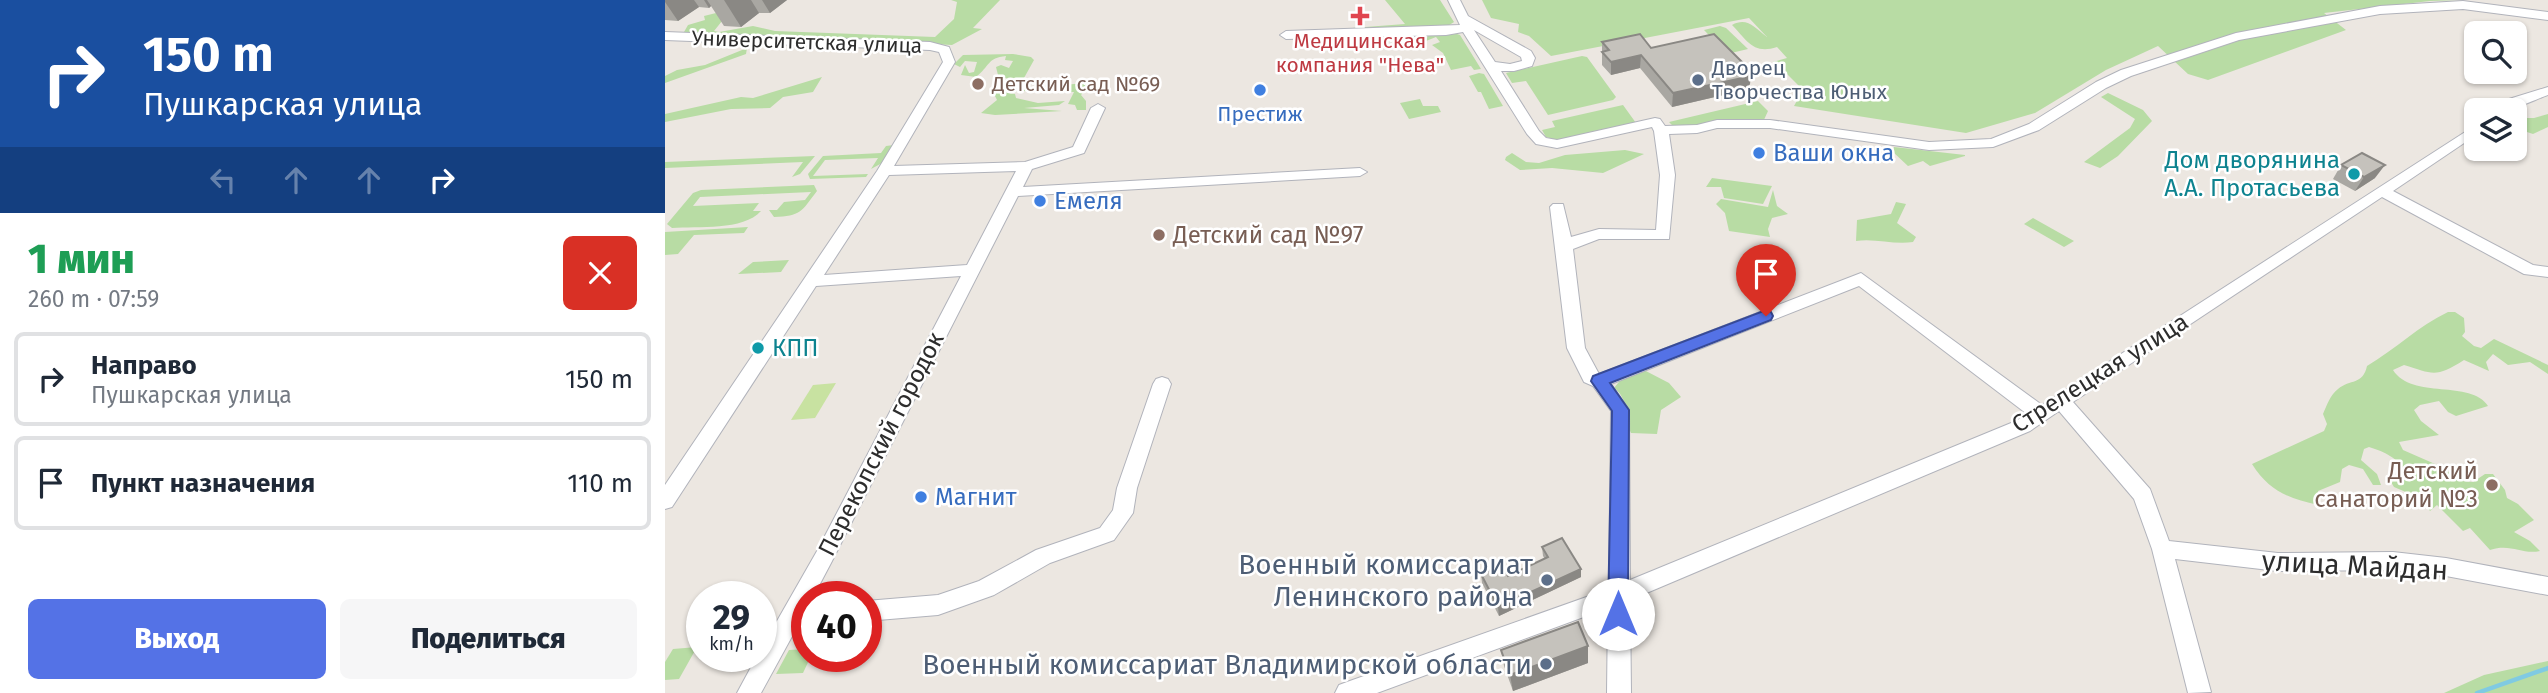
<!DOCTYPE html>
<html lang="ru">
<meta charset="utf-8">
<style>
body{margin:0;font-family:"Fira Sans",sans-serif;background:#f6f6f7;color:#1f2937;height:100vh;display:flex;flex-direction:column;font-size:26px;white-space:nowrap}
*{box-sizing:border-box;margin:0}
p{font-size:23px;color:#747a83}
.icon{flex:none;width:38px;height:38px;fill:none;stroke:currentColor;stroke-width:2;stroke-linecap:round;stroke-linejoin:round}
.map{position:relative;flex:1;overflow:hidden}
.drawer{display:flex;flex-direction:column;background:#fff;width:665px}
.drawer>*{flex:none}
.banner{background:#1a4fa0;color:#fff;overflow:hidden}
.tools{position:absolute;left:1799px;top:21px;display:grid;gap:14px}
.tools a{display:grid;place-items:center;width:63px;height:63px;border-radius:10px;background:#fff;box-shadow:0 2px 5px #0004;font-size:35px}
.speed{position:absolute;left:21px;top:581px;display:flex;gap:14px;font-size:35px;font-weight:700;text-align:center}
.speed>*{display:grid;place-content:center;width:91px;height:91px;border-radius:50%;background:#fff;box-shadow:0 2px 5px #0004;line-height:1}
.speed small{font-size:18px;font-weight:400}
.speed .limit{border:10px solid #d22;background:#fff;color:#111}
.pin{position:absolute;display:grid;place-items:center;width:60px;height:60px;color:#fff;margin:-72px -30px;border-radius:50% 50% 50% 0;rotate:-45deg;box-shadow:0 0 7px #0007}
.pin .icon{rotate:45deg}
.me{position:absolute;width:77px;margin:-38px;rotate:0deg;stroke-linejoin:round;filter:drop-shadow(0 0 5px #0008)}
.turn{display:flex;align-items:center;gap:24px;height:147px;padding:0 28px;font-size:32px}
.turn .icon{width:91px;height:91px;stroke-width:2.5}
.turn b{display:block;font-size:49px;line-height:60px}
.lanes{display:flex;align-items:center;height:66px;padding:0 28px;background:#0003;justify-content:center;gap:35px;direction:ltr}
.lanes .off{opacity:.35}
.round{display:grid;place-items:center;flex:none;width:74px;height:74px;border-radius:10px;background:#f6f6f7}
.overview{display:flex;align-items:center;justify-content:space-between;height:119px;padding:0 28px}
h1{font-size:42px;font-weight:800;line-height:52px;color:#1e9e55}
.button{display:flex;gap:14px;margin-top:auto;padding:14px 28px}
.button a{flex:1;height:80px;border-radius:10px;background:#5472e6;color:#fff;font-size:28px;font-weight:800;line-height:80px;text-align:center}
.button a+a{background:#f6f6f7;color:#1f2937}
ul{padding:0;list-style:none}
li{display:flex;align-items:center;gap:21px;height:94px;margin:0 14px 10px;padding:0 14px;border:4px solid #e0e1e3;border-radius:10px}
li div{flex:1}
li b{display:block;font-size:26px}
li em{font-style:normal}
main{display:flex;flex:1;min-height:0}
.map>svg:first-child{display:block}
.green{fill:#b8dca4}
.pitch{fill:#c8e2a1}
.lines{fill:none;stroke-linecap:round;stroke-linejoin:round}
.stream{stroke:#80cae2;stroke-width:4.5}
.minor-casing{stroke:#b1b3bb;stroke-width:2}
.minor{fill:#fff;fill-rule:evenodd}
.wall{fill:#a9a7a2}
.shaded-wall{fill:#8a8884}
.building{fill:#c5c2bc;stroke:#8a8884;stroke-width:2}
.route{fill:#5472e6;stroke:#374a96;stroke-width:2}
.health-dot{fill:#e0444e;stroke:#fff;stroke-width:2.5}
.service-dot{fill:#5c6f8a;stroke:#fff;stroke-width:2.5}
.education-dot{fill:#8d6e63;stroke:#fff;stroke-width:2.5}
.shop-dot{fill:#3f7fe0;stroke:#fff;stroke-width:2.5}
.culture-dot{fill:#0f9aa8;stroke:#fff;stroke-width:2.5}
.labels{text-anchor:middle;stroke-width:5;stroke-linejoin:round;paint-order:stroke}
.far-health-label{font-size:21px;fill:#be3a42;stroke:#fff}
.far-street-label{font-size:21px;fill:#2d2d2d;stroke:#fff}
.far-service-label{font-size:21px;fill:#4e5e75;stroke:#fff;text-anchor:start}
.far-education-label{font-size:21px;fill:#785e54;stroke:#fff;text-anchor:start}
.far-shop-label{font-size:21px;fill:#366cbe;stroke:#fff}
.shop-label{font-size:24px;fill:#366cbe;stroke:#fff;text-anchor:start}
.culture-label{font-size:24px;fill:#0d838f;stroke:#fff;text-anchor:end}
.education-label{font-size:24px;fill:#785e54;stroke:#fff;text-anchor:start}
.street-label{font-size:24px;fill:#2d2d2d;stroke:#fff}
.near-service-label{font-size:28px;fill:#4e5e75;stroke:#fff;text-anchor:end}
.near-street-label{font-size:28px;fill:#2d2d2d;stroke:#fff}
</style>
<main>
<section class="drawer">
<div class="banner">
<div class="turn"><svg class="icon" aria-label="right" viewBox="0 0 24 24"><path d="M7 20v-9h11M14 6l5 5-5 5"/></svg><div><b>150 m</b>Пушкарская улица</div></div>
<div class="lanes"><svg class="icon off" aria-label="left" viewBox="0 0 24 24"><path d="M17 20v-9H6M10 6l-5 5 5 5"/></svg><svg class="icon off" aria-label="ahead" viewBox="0 0 24 24"><path d="M12 20V5M6 11l6-6 6 6"/></svg><svg class="icon off" aria-label="ahead" viewBox="0 0 24 24"><path d="M12 20V5M6 11l6-6 6 6"/></svg><svg class="icon" aria-label="right" viewBox="0 0 24 24"><path d="M7 20v-9h11M14 6l5 5-5 5"/></svg></div>
</div>
<div class="overview"><div><h1>1 мин</h1><p>260 m · 07:59</p></div><a class="round" style="background:#d93025;color:#fff"><svg class="icon" aria-label="close" viewBox="0 0 24 24"><path d="M6 6l12 12M18 6L6 18"/></svg></a></div>
<ul>
<li><svg class="icon" aria-label="right" viewBox="0 0 24 24"><path d="M7 20v-9h11M14 6l5 5-5 5"/></svg><div><b>Направо</b><p>Пушкарская улица</p></div><em>150 m</em></li>
<li><svg class="icon" aria-label="arrive" viewBox="0 0 24 24"><path d="M6 21V4h12l-3 4 3 4H6"/></svg><div><b>Пункт назначения</b></div><em>110 m</em></li>
</ul>
<div class="button"><a>Выход</a><a>Поделиться</a></div>
</section>
<div class="map">
<svg width="1883" height="693" viewBox="0 0 1883 693">
<rect width="100%" height="100%" fill="#ece7e1"/>
<!-- green -->
<g class="green">
<polygon points="286,0 335,0 308,28 317,29 287,45 19,32 23,25 40,20 39,16 55,12 61,16 49,31 54,32 88,26 110,31 270,37 289,19 292,2"/>
<polygon points="720,0 775,0 789,22 778,29 674,29 740,24"/>
<path d="M 817,0 L 1795,0 L 1765,1 L 1659,13 L 1681,30 L 1543,80 L 1523,74 L 1493,46 L 1441,70 L 1370,113 L 1301,133 L 1129,106 L 1138,90 L 1122,74 L 1116,75 L 1108,67 L 1110,65 L 1108,62 L 1122,58 L 1112,47 C 1088,55 1082,40 1067,25 C 1082,17 1089,27 1102,37 L 1084,18 L 886,56 L 864,36 L 853,32 L 854,24 L 826,18 Z"/>
<polygon points="1055,26 1061,28 1083,49 1062,54 1039,30"/>
<polygon points="792,34 795,35 816,69 809,70 806,66 786,70 778,53 767,45 775,42 771,37 761,41 763,35"/>
<polygon points="82,48 81,54 0,83 0,76 12,70 40,65"/>
<path d="M 348,54 L 366,57 L 369,60 L 359,78 L 344,82 L 338,92 L 350,94 L 351,98 L 373,103 L 400,101 L 394,105 L 359,108 L 397,111 L 330,115 L 316,113 L 332,100 L 329,94 L 343,79 L 333,75 L 331,67 L 336,65 L 344,68 L 348,61 L 340,60 L 341,56 C 322,58 325,66 311,77 L 296,75 L 300,65 L 304,73 L 309,72 L 312,62 L 300,61 L 295,67 L 289,64 L 298,55 Z"/>
<polygon points="917,56 922,57 951,97 948,100 883,115 861,81 847,83 841,73"/>
<polygon points="814,73 819,74 838,106 824,109 816,92 813,92 804,76"/>
<polygon points="157,77 148,92 118,97 105,108 66,109 0,122 0,114 76,97 88,98"/>
<path d="M 428,82 L 436,83 L 437,86 L 422,88 L 416,95 L 421,101 L 421,110 L 412,110 L 410,105 L 403,104 L 409,92 L 357,91 C 363,85 414,85 428,82 Z"/>
<polygon points="1443,93 1478,110 1487,121 1453,156 1435,168 1419,162 1465,128 1470,119 1436,97"/>
<polygon points="755,99 758,106 773,106 776,112 744,119 735,103"/>
<polygon points="1093,101 1103,111 1098,122 1048,121 1033,126 1007,125 1004,122"/>
<polygon points="958,105 971,123 895,141 881,137 877,130 890,127 887,121"/>
<polygon points="1883,114 1883,127 1868,134 1850,128 1850,118 1869,118"/>
<polygon points="229,145 219,162 206,169 213,158 160,160 148,176 203,174 201,177 145,179 143,174 158,156 216,153 221,146"/>
<polygon points="1229,147 1300,155 1300,156 1265,166 1258,161 1243,166 1228,152"/>
<polygon points="960,150 979,154 938,173 887,168 855,170 840,160 841,157 847,153 861,162 874,163 900,155"/>
<polygon points="150,156 135,174 127,177 138,162 0,168 0,162"/>
<polygon points="1047,178 1107,186 1098,204 1059,198 1056,187 1041,187"/>
<path d="M 149,185 L 152,191 C 136,212 136,216 109,217 L 104,210 L 112,210 L 119,202 L 140,200 L 146,192 L 35,197 L 28,206 L 94,203 L 88,211 L 96,211 C 78,231 33,226 7,228 L 2,224 L 28,193 L 36,190 Z"/>
<polygon points="1108,190 1112,206 1123,214 1107,218 1103,229 1105,237 1064,231 1060,213 1051,204 1056,199 1103,207"/>
<path d="M 1231,202 L 1241,204 L 1232,223 L 1251,237 L 1248,242 C 1229,245 1210,238 1191,241 L 1192,220 L 1226,214 Z"/>
<polygon points="1368,218 1409,241 1399,247 1359,224"/>
<polygon points="83,227 79,233 29,235 13,254 0,255 0,232"/>
<polygon points="124,260 116,272 73,274 88,262"/>
<path d="M 1783,312 L 1790,312 L 1799,318 L 1800,332 L 1797,336 L 1809,346 L 1816,348 L 1829,339 L 1883,365 L 1883,374 L 1865,362 L 1843,365 L 1828,354 L 1821,362 L 1824,371 L 1799,360 C 1771,378 1768,374 1739,365 L 1728,370 C 1747,400 1806,379 1823,406 L 1791,416 L 1783,412 L 1774,401 L 1755,405 L 1749,410 L 1756,421 L 1774,435 L 1734,442 L 1738,450 L 1770,464 L 1797,481 L 1808,482 L 1820,474 L 1828,474 L 1840,490 L 1842,498 L 1853,504 L 1869,520 L 1849,532 L 1865,541 L 1875,551 C 1857,555 1846,543 1825,550 L 1805,528 L 1798,531 L 1772,505 L 1765,511 L 1757,499 L 1729,487 L 1726,482 L 1741,474 C 1734,458 1720,452 1704,447 L 1699,449 L 1696,460 L 1712,474 L 1716,485 L 1708,485 L 1698,469 L 1684,465 L 1677,469 L 1675,482 L 1653,491 L 1653,505 C 1623,498 1604,491 1587,464 L 1659,431 L 1662,424 L 1658,414 C 1662,405 1665,395 1673,389 C 1685,379 1698,385 1702,366 C 1731,349 1753,326 1783,312 Z"/>
<path d="M 977,369 L 1004,383 L 1016,397 L 996,410 L 992,434 L 966,433 C 959,418 964,398 949,388 L 958,377 Z"/>
<polygon points="32,647 14,679 0,680 0,662 8,649"/>
<polygon points="142,649 142,656 146,656 138,673 111,674 124,650"/>
<polygon points="1883,661 1883,693 1779,693 1819,675"/>
</g>
<!-- pitch -->
<polygon class="pitch" points="171,383 150,418 126,420 148,385"/>
<g class="lines">
<!-- stream -->
<polyline class="stream" points="1812,693 1883,668"/>
<defs>
<g id="minor">
<path d="M 783,0 L 795,0 L 803,16 L 866,51 L 870,58 L 867,66 L 849,71 L 836,71 L 874,131 L 881,138 L 892,140 L 990,118 L 995,119 L 1000,126 L 1032,125 L 1052,120 L 1105,120 L 1264,142 L 1326,139 L 1364,124 L 1431,82 L 1456,70 L 1571,33 L 1715,6 L 1798,1 L 1883,12 L 1883,20 L 1798,9 L 1715,14 L 1574,40 L 1466,76 L 1441,88 L 1374,130 L 1328,147 L 1264,150 L 1105,128 L 1052,128 L 1032,133 L 1004,134 L 1010,175 L 1004,239 L 934,239 L 908,249 L 920,348 L 934,374 L 1196,273 L 1377,405 L 1811,125 L 1811,135 L 1728,191 L 1868,265 L 1883,267 L 1883,277 L 1859,274 L 1717,197 L 1408,402 L 1485,489 L 1504,541 L 1613,553 L 1728,552 L 1781,558 L 1883,577 L 1883,595 L 1781,576 L 1728,570 L 1613,571 L 1510,559 L 1546,692 L 1523,693 L 1487,549 L 1469,499 L 1394,411 L 1365,431 L 965,600 L 966,693 L 942,693 L 943,608 L 712,693 L 670,693 L 674,685 L 682,682 L 944,589 L 946,411 L 928,386 L 919,382 L 902,348 L 885,207 L 888,204 L 898,204 L 906,237 L 934,229 L 991,230 L 995,175 L 989,131 L 987,127 L 892,148 L 871,144 L 862,134 L 798,32 L 781,35 L 621,39 L 615,35 L 621,31 L 795,25 ZM 809,30 L 856,57 L 857,61 L 845,64 L 830,62 ZM 1194,286 L 1362,414 L 1351,421 L 965,580 L 964,410 L 946,384 Z"/>
<path d="M 0,32 L 265,42 L 284,47 L 290,62 L 229,166 L 360,162 L 408,147 L 426,108 L 433,104 L 440,108 L 419,153 L 367,169 L 358,187 L 695,168 L 702,172 L 695,176 L 353,196 L 166,563 L 148,597 L 142,597 L 142,609 L 96,693 L 72,693 L 92,656 L 96,656 L 96,649 L 152,551 L 296,276 L 151,286 L 7,507 L 0,509 L 0,485 L 212,171 L 278,62 L 274,52 L 265,50 L 0,40 ZM 351,171 L 302,265 L 159,275 L 224,175 Z"/>
<path d="M 1883,87 L 1883,95 C 1866,101 1849,111 1831,110 L 1844,99 Z"/>
<polygon points="497,377 503,379 506,384 472,488 468,513 449,540 385,563 329,595 273,615 201,621 201,601 273,595 314,581 371,550 435,528 448,510 452,488 488,384 491,379"/>
</g>
</defs>
<!-- minor casing -->
<use href="#minor" class="minor-casing"/>
<!-- minor -->
<use href="#minor" class="minor"/>
</g>
<!-- wall -->
<g class="wall">
<polygon points="0,0 122,0 105,13 94,13 76,27 59,26 46,6 44,8 34,7 13,21 0,20"/>
<polygon points="937,42 986,48 1086,71 1085,84 1080,90 1007,107 975,68 946,75 937,65"/>
<polygon points="1676,165 1710,178 1690,191 1668,179"/>
<polygon points="877,547 916,577 834,616 817,583 816,574 843,576 880,559 878,556"/>
<polygon points="923,646 923,663 848,691 839,666 836,650"/>
</g>
<!-- shaded-wall -->
<g class="shaded-wall">
<polygon points="0,0 29,0 34,7 13,21 0,2"/>
<polygon points="39,0 42,0 46,6 44,8"/>
<polygon points="59,0 86,0 94,13 76,27"/>
<polygon points="97,0 122,0 105,13"/>
<polygon points="976,55 975,68 946,75 946,62"/>
<polygon points="1086,71 1085,84 1080,90 1007,107 1008,93"/>
<polygon points="1720,165 1710,178 1690,191 1699,177"/>
<polygon points="916,569 916,577 834,616 833,607"/>
<polygon points="923,646 923,663 848,691 845,675"/>
</g>
<!-- building -->
<g class="building">
<polygon points="975,34 986,48 1049,34 1086,71 1082,77 1008,93 976,55 946,62 937,52 944,50 937,42"/>
<polygon points="1697,153 1720,165 1699,177 1676,165"/>
<polygon points="897,538 916,569 833,607 816,574 837,565 843,576 883,557 877,547"/>
<polygon points="913,622 923,646 845,675 836,650"/>
</g>
<!-- route -->
<polygon class="route" points="1101,310 1106,312 1108,316 1106,320 945,383 964,410 963,614 960,621 953,623 946,621 943,614 947,411 926,381 928,376"/>
<!-- markers -->
<path class="health-dot" d="M691.5 5.5h7v7h7v7h-7v7h-7v-7h-7v-7h7z"/>
<g class="service-dot">
<circle cx="1033" cy="80" r="7"/>
<circle cx="882" cy="580" r="7"/>
<circle cx="881" cy="664" r="7"/>
</g>
<g class="education-dot">
<circle cx="313" cy="84" r="7"/>
<circle cx="494" cy="235" r="7"/>
<circle cx="1827" cy="485" r="7"/>
</g>
<g class="shop-dot">
<circle cx="595" cy="90" r="7"/>
<circle cx="1094" cy="153" r="7"/>
<circle cx="375" cy="201" r="7"/>
<circle cx="256" cy="497" r="7"/>
</g>
<g class="culture-dot">
<circle cx="1689" cy="174" r="7"/>
<circle cx="93" cy="348" r="7"/>
</g>
<g class="labels">
<!-- far-health labels -->
<g class="far-health-label">
<text x="695" y="48">Медицинская<tspan x="695" dy="24">компания "Нева"</tspan></text>
</g>
<!-- far-street labels -->
<g class="far-street-label">
<text transform="translate(142 42) rotate(2)" y="7">Университетская улица</text>
</g>
<!-- far-service labels -->
<g class="far-service-label">
<text x="1047" y="75">Дворец<tspan x="1047" dy="24">Творчества Юных</tspan></text>
</g>
<!-- far-education labels -->
<g class="far-education-label">
<text x="327" y="91">Детский сад №69</text>
</g>
<!-- far-shop labels -->
<g class="far-shop-label">
<text x="595" y="121">Престиж</text>
</g>
<!-- shop labels -->
<g class="shop-label">
<text x="1108" y="161">Ваши окна</text>
<text x="389" y="209">Емеля</text>
<text x="270" y="505">Магнит</text>
</g>
<!-- culture labels -->
<g class="culture-label">
<text x="1675" y="168">Дом дворянина<tspan x="1675" dy="28">А.А. Протасьева</tspan></text>
<text x="107" y="356" text-anchor="start">КПП</text>
</g>
<!-- education labels -->
<g class="education-label">
<text x="508" y="243">Детский сад №97</text>
<text x="1813" y="479" text-anchor="end">Детский<tspan x="1813" dy="28">санаторий №3</tspan></text>
</g>
<!-- street labels -->
<g class="street-label">
<text transform="translate(1435 373) rotate(-32)" y="8">Стрелецкая улица</text>
<text transform="translate(216 444) rotate(-63)" y="8">Перекопский городок</text>
</g>
<!-- near-service labels -->
<g class="near-service-label">
<text x="868" y="574">Военный комиссариат<tspan x="868" dy="32">Ленинского района</tspan></text>
<text x="867" y="674">Военный комиссариат Владимирской области</text>
</g>
<!-- near-street labels -->
<g class="near-street-label">
<text transform="translate(1690 565) rotate(3)" y="10">улица Майдан</text>
</g>
</g>
</svg>
<div class="tools">
<a><svg class="icon" aria-label="search" viewBox="0 0 24 24"><circle cx="10" cy="10" r="6"/><path d="M15 15l6 6"/></svg></a>
<a><svg class="icon" aria-label="layers" viewBox="0 0 24 24"><path d="M12 4l9 5-9 5-9-5zM3 14l9 5 9-5"/></svg></a>
</div>
<div class="speed"><div>29<small>km/h</small></div><div class="limit">40</div></div>
<div class="pin" style="left:1101px;top:316px;background:#d93025"><svg class="icon" aria-label="arrive" viewBox="0 0 24 24"><path d="M6 21V4h12l-3 4 3 4H6"/></svg></div>
<svg class="me" style="left:953px;top:614px" viewBox="-20 -20 40 40"><circle r="19" fill="#fff"/><path d="M0-13L10 11 0 6-10 11z" fill="#5472e6"/></svg>
</div>
</main>
